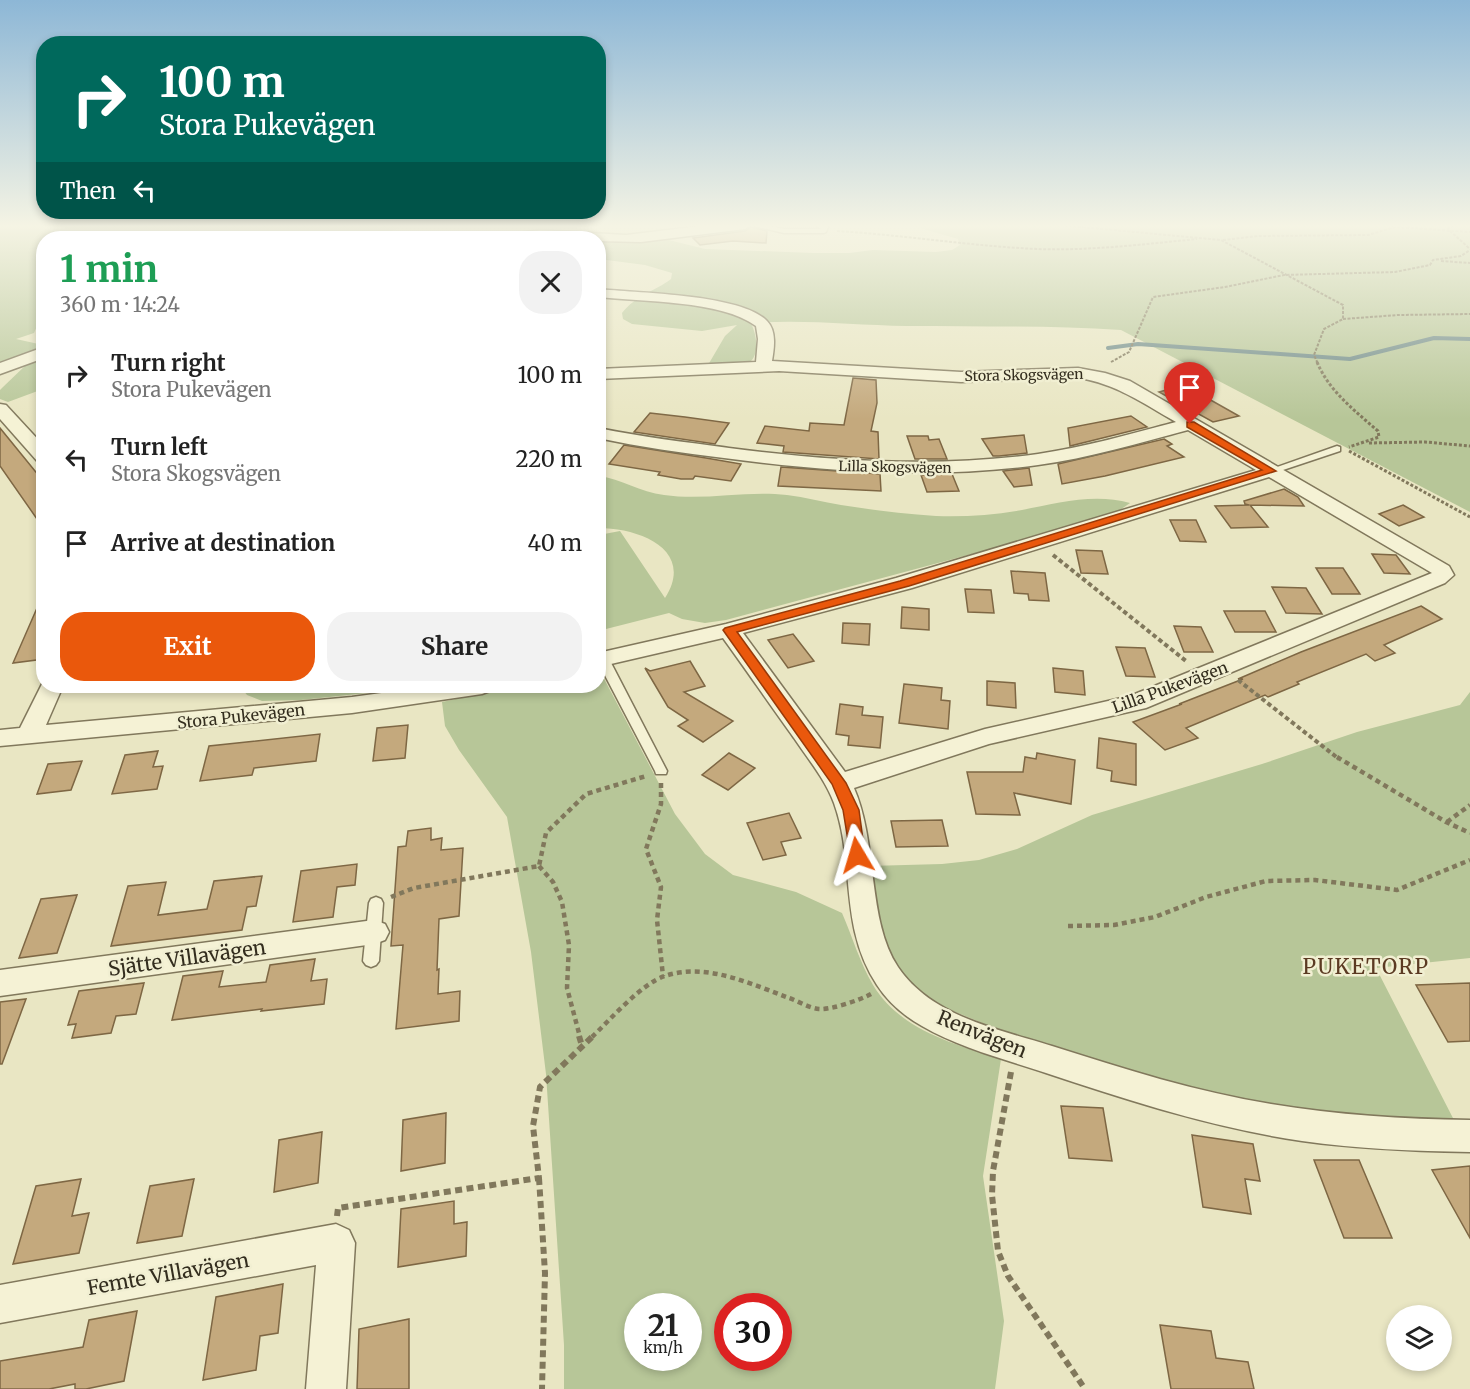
<!DOCTYPE html>
<meta charset="utf-8">
<style>
body{margin:0;font-family:Merriweather,serif;background:#f2f2f2;color:#222;height:100vh;display:flex;flex-direction:column;font-size:22px;white-space:nowrap}
*{box-sizing:border-box;margin:0}
p{font-size:20px;color:#767676}
.icon{flex:none;width:33px;height:33px;fill:none;stroke:currentColor;stroke-width:2;stroke-linecap:round;stroke-linejoin:round}
.map{position:relative;flex:1;overflow:hidden}
.details{position:absolute;left:36px;top:231px;width:570px;height:462px;display:flex;flex-direction:column;background:#fff;border-radius:24px;box-shadow:0 3px 9px #0003}
.details>*{flex:none}
.hud{position:absolute;left:36px;top:36px;width:570px;height:183px;border-radius:24px;box-shadow:0 3px 9px #0003;background:#00695c;color:#fff;overflow:hidden}
.tools{position:absolute;left:1386px;top:1305px;display:grid;gap:12px}
.tools a{display:grid;place-items:center;width:66px;height:66px;border-radius:50%;background:#fff;box-shadow:0 3px 9px #0003;font-size:30px}
.speed{position:absolute;left:624px;top:1293px;display:flex;gap:12px;font-size:30px;font-weight:700;text-align:center}
.speed>*{display:grid;place-content:center;width:78px;height:78px;border-radius:50%;background:#fff;box-shadow:0 3px 9px #0003;line-height:1}
.speed small{font-size:15px;font-weight:400}
.speed .limit{border:9px solid #d22;background:#fff;color:#111}
.pin{position:absolute;display:grid;place-items:center;width:51px;height:51px;color:#fff;margin:-62px -26px;border-radius:50% 50% 50% 0;rotate:-45deg;box-shadow:0 0 6px #0007}
.pin .icon{rotate:45deg}
.me{position:absolute;width:66px;margin:-33px;rotate:353deg;stroke-linejoin:round;filter:drop-shadow(0 0 4px #0008)}
.turn{display:flex;align-items:center;gap:21px;height:126px;padding:0 24px;font-size:27px}
.turn .icon{width:78px;height:78px;stroke-width:2.5}
.turn b{display:block;font-size:42px;line-height:51px}
.then{display:flex;align-items:center;height:57px;padding:0 24px;background:#0003;gap:12px;font-size:22px}
.round{display:grid;place-items:center;flex:none;width:63px;height:63px;border-radius:24px;background:#f2f2f2}
.summary{display:flex;align-items:center;justify-content:space-between;height:102px;padding:0 24px}
h1{font-size:36px;font-weight:700;line-height:45px;color:#1e9e55}
.button{display:flex;gap:12px;margin-top:auto;padding:12px 24px}
.button a{flex:1;height:69px;border-radius:24px;background:#ea580c;color:#fff;font-size:24px;font-weight:700;line-height:69px;text-align:center}
.button a+a{background:#f2f2f2;color:#222}
ul{padding:0;list-style:none}
li{display:flex;align-items:center;gap:18px;height:84px;padding:0 24px}
li div{flex:1}
li b{display:block;font-size:22px}
li em{font-style:normal}
.map>svg:first-child{display:block}
.green{fill:#b7c698;fill-rule:evenodd}
.lines{fill:none;stroke-linecap:round;stroke-linejoin:round}
.stream{stroke:#6d8988;stroke-width:4}
.building{fill:#c4a97d;stroke:#7e6744;stroke-width:1.5}
.service-casing{stroke:#81785c;stroke-width:3}
.minor-casing{stroke:#81785c;stroke-width:3}
.path-far4{stroke:#81785c;stroke-width:2;stroke-dasharray:3 1.5;stroke-linecap:butt}
.path-far3{stroke:#81785c;stroke-width:3;stroke-dasharray:3 2;stroke-linecap:butt}
.path-far2{stroke:#81785c;stroke-width:4;stroke-dasharray:4.5 3;stroke-linecap:butt}
.path-far1{stroke:#81785c;stroke-width:4.5;stroke-dasharray:5 4;stroke-linecap:butt}
.path{stroke:#81785c;stroke-width:6;stroke-dasharray:7 4.5;stroke-linecap:butt}
.service{fill:#f5f2d5;fill-rule:evenodd}
.minor{fill:#f5f2d5;fill-rule:evenodd}
.route{fill:#ea580c;stroke:#983908;stroke-width:1.5}
.labels{text-anchor:middle;stroke-width:5;stroke-linejoin:round;paint-order:stroke}
.far-street-label{font-size:14px;fill:#332d1e;stroke:#f1efd2}
.street-label{font-size:16px;fill:#332d1e;stroke:#f1efd2}
.near-street-label{font-size:20px;fill:#332d1e;stroke:#f1efd2}
.near-neighbourhood-label{font-size:21px;letter-spacing:1.5px;fill:#5b3a22;stroke:#f1efd2}
</style>
<div class="map">
<svg width="1470" height="1389" viewBox="0 0 1470 1389">
<rect width="100%" height="100%" fill="#e9e6c3"/>
<!-- green -->
<g class="green">
<polygon points="0,225 405,225 375,238 44,238 43,320 38,324 34,333 16,339 43,345 43,349 0,366"/>
<path d="M 910,225 L 1470,225 L 1470,512 L 1121,330 C 1050,325 978,327 907,326 C 855,325 803,319 751,323 C 756,334 760,351 751,361 L 708,365 L 725,336 L 737,325 L 702,331 L 632,324 L 623,319 L 622,313 C 635,296 655,291 671,279 L 672,273 L 645,265 L 599,259 L 599,240 L 669,240 L 705,249 L 814,253 L 849,253 L 873,250 L 936,252 L 952,250 L 960,245 L 958,239 Z"/>
<polygon points="43,356 43,389 8,402 0,399 0,390 3,387 27,364"/>
<path d="M 599,476 C 621,479 640,492 664,495 C 705,501 746,490 787,495 C 805,497 823,502 841,505 C 872,510 904,514 936,516 C 965,517 994,515 1022,510 C 1058,503 1094,493 1130,503 L 1120,510 L 994,548 L 726,620 L 705,623 L 682,619 L 669,613 L 606,629 L 599,616 L 599,535 L 620,531 L 665,598 C 696,549 638,528 599,528 Z"/>
<path d="M 599,669 L 675,814 L 705,854 L 733,875 L 796,892 L 842,913 C 852,936 860,963 873,985 C 900,1030 954,1044 1001,1059 L 983,1176 L 1004,1321 L 995,1389 L 564,1389 L 564,1345 L 546,1074 L 531,952 L 507,817 L 459,750 L 445,726 L 442,702 L 516,686 L 598,686 ZM 638,1306 L 688,1306 L 688,1358 L 638,1358 ZM 728,1306 L 778,1306 L 778,1358 L 728,1358 Z"/>
<polygon points="240,686 432,686 301,700 262,701 247,695"/>
<polygon points="1470,692 1470,958 1376,968 1455,1122 1306,1113 1179,1085 1009,1034 936,1004 900,973 884,947 869,866 942,864 979,860 1017,849 1092,815 1262,764 1357,732 1460,705"/>
</g>
<g class="lines">
<!-- stream -->
<polyline class="stream" points="1108,348 1138,344 1350,359 1434,338 1470,339"/>
</g>
<!-- building -->
<g class="building">
<polygon points="751,227 767,231 766,243 733,241 700,245 693,238 745,231"/>
<polygon points="853,378 876,380 877,403 871,431 878,432 879,459 783,452 784,446 757,443 765,426 809,431 810,423 844,425"/>
<polygon points="1184,385 1239,416 1213,422 1159,392"/>
<polygon points="650,413 685,417 729,423 715,444 634,432"/>
<polygon points="1131,416 1147,427 1070,446 1068,428"/>
<polygon points="0,428 44,482 44,529 0,466"/>
<polygon points="1024,435 1027,453 999,456 993,456 982,439"/>
<polygon points="907,436 928,436 929,440 939,439 947,459 915,459"/>
<polygon points="1164,439 1172,444 1167,446 1184,457 1105,476 1062,484 1058,464"/>
<polygon points="624,445 706,458 741,464 731,481 695,476 693,479 681,479 658,475 660,472 609,464"/>
<polygon points="781,467 880,474 881,491 778,486"/>
<polygon points="1029,468 1032,485 1014,487 1003,471"/>
<polygon points="952,474 959,491 927,492 921,475"/>
<polygon points="1284,489 1298,497 1304,506 1250,505 1268,527 1231,528 1215,506 1249,505 1245,504 1244,501"/>
<polygon points="1403,505 1424,517 1399,526 1379,514"/>
<polygon points="1170,520 1196,520 1206,542 1180,541"/>
<polygon points="1076,550 1102,551 1108,574 1081,573"/>
<polygon points="1372,554 1396,555 1410,574 1384,573"/>
<polygon points="1316,568 1343,568 1360,594 1332,594"/>
<polygon points="1011,571 1045,573 1049,601 1029,600 1028,594 1014,593"/>
<polygon points="1272,587 1306,588 1322,614 1286,613"/>
<polygon points="965,589 991,590 994,613 968,612"/>
<polygon points="44,592 44,659 13,663"/>
<polygon points="1421,606 1442,619 1384,645 1395,653 1375,661 1366,654 1297,682 1299,684 1268,697 1265,695 1186,728 1198,738 1165,750 1133,722 1182,704 1179,704 1243,679 1238,679 1301,652"/>
<polygon points="902,607 929,609 929,630 901,628"/>
<polygon points="1224,611 1265,611 1276,632 1235,632"/>
<polygon points="843,623 870,624 869,645 842,643"/>
<polygon points="1174,626 1201,627 1213,652 1184,652"/>
<polygon points="793,634 814,661 788,668 768,640"/>
<polygon points="1116,647 1145,648 1155,677 1126,676"/>
<polygon points="690,661 705,686 684,692 733,721 703,742 678,726 688,720 668,707 645,668 650,671"/>
<polygon points="1053,668 1083,671 1085,695 1055,692"/>
<polygon points="987,681 1015,683 1016,708 987,705"/>
<polygon points="904,684 942,688 941,700 950,701 948,729 899,723"/>
<polygon points="840,704 863,707 862,715 883,717 880,748 848,745 849,736 836,734"/>
<polygon points="408,725 405,758 373,761 377,728"/>
<polygon points="320,734 316,761 254,768 252,775 200,781 209,746"/>
<polygon points="1099,738 1136,744 1136,785 1111,781 1112,771 1097,768"/>
<polygon points="158,751 153,767 163,766 157,789 112,794 125,755"/>
<polygon points="729,753 755,768 728,790 702,775"/>
<polygon points="1037,753 1075,760 1071,804 1014,793 1020,815 976,814 967,772 1023,772 1025,757 1036,759"/>
<polygon points="82,761 71,790 37,794 48,764"/>
<polygon points="789,813 801,838 781,842 786,855 763,860 747,823"/>
<polygon points="942,820 948,846 896,847 891,821"/>
<polygon points="431,828 431,840 442,838 441,850 463,848 459,916 439,919 437,970 439,969 438,994 460,991 459,1021 396,1029 403,945 391,946 398,847 406,846 408,831"/>
<polygon points="357,864 355,885 337,887 333,917 293,922 301,871"/>
<polygon points="262,876 256,906 247,907 242,930 111,946 128,886 166,882 158,915 207,909 214,881"/>
<polygon points="77,895 57,953 19,958 41,899"/>
<polygon points="315,959 311,981 327,979 324,1004 261,1011 262,1009 172,1020 183,976 223,971 219,987 266,982 270,965"/>
<polygon points="144,983 136,1014 116,1016 111,1033 72,1038 76,1024 68,1025 79,991"/>
<polygon points="1470,983 1470,1041 1448,1042 1416,985"/>
<polygon points="26,999 2,1064 0,1064 0,1002"/>
<polygon points="1061,1106 1103,1108 1112,1161 1069,1158"/>
<polygon points="446,1113 445,1163 401,1171 403,1120"/>
<polygon points="322,1132 318,1183 274,1192 279,1140"/>
<polygon points="1192,1135 1253,1144 1260,1181 1245,1179 1251,1214 1203,1207"/>
<polygon points="1314,1160 1359,1160 1392,1238 1344,1238"/>
<polygon points="1470,1166 1470,1238 1432,1170"/>
<polygon points="81,1179 72,1216 89,1213 79,1253 13,1264 36,1186"/>
<polygon points="194,1179 182,1236 137,1243 150,1186"/>
<polygon points="454,1201 454,1224 467,1222 466,1256 398,1267 401,1209"/>
<polygon points="283,1284 278,1333 260,1336 256,1370 203,1380 216,1297"/>
<polygon points="137,1311 124,1381 86,1389 75,1389 75,1384 49,1389 0,1389 0,1361 83,1347 89,1320"/>
<polygon points="409,1319 409,1389 357,1389 359,1329"/>
<polygon points="1160,1325 1211,1331 1216,1358 1248,1362 1254,1389 1171,1389"/>
</g>
<g class="lines">
<defs>
<g id="service">
<polygon points="751,225 764,225 784,229 821,229 816,225 825,225 828,227 826,232 824,233 784,233"/>
<polygon points="1337,446 1340,447 1340,451 1271,474 1266,471"/>
<polygon points="603,655 609,659 667,771 666,774 656,774 655,771 598,662 599,656"/>
<polygon points="376,897 381,899 383,903 379,961 376,965 371,967 366,965 363,961 369,903 371,899"/>
</g>
<g id="minor">
<polygon points="709,225 751,225 745,229 641,242 598,241 598,238 505,238 511,234 540,230 626,235"/>
<polygon points="450,234 456,238 443,238 444,235"/>
<path d="M 598,289 C 636,293 742,294 767,321 C 777,331 774,349 772,361 L 961,372 L 1078,368 L 1105,373 L 1130,381 L 1449,566 L 1454,575 L 1445,583 L 1146,708 L 989,744 L 854,788 C 878,843 867,921 898,967 C 932,1017 998,1029 1052,1046 C 1124,1069 1197,1092 1271,1104 C 1337,1115 1403,1119 1470,1120 L 1470,1152 C 1414,1151 1358,1149 1302,1141 C 1214,1128 1130,1101 1046,1073 C 1004,1059 960,1048 922,1026 C 904,1016 888,1002 877,985 C 838,925 856,864 834,803 C 825,779 808,759 794,738 C 770,705 747,671 723,638 L 598,667 L 598,653 L 726,624 L 896,578 L 1256,470 L 1188,430 C 1139,443 1089,458 1038,465 C 933,479 829,472 724,458 C 682,453 640,447 598,438 L 598,428 C 642,437 685,442 729,448 C 832,461 935,468 1038,454 C 1085,447 1130,434 1176,422 C 1144,404 1115,383 1078,378 L 961,382 L 779,371 L 598,379 L 598,369 L 756,362 L 758,339 L 756,326 C 721,300 642,302 598,297 ZM 1269,477 L 1432,573 L 1130,696 L 985,729 L 845,772 L 743,633 L 912,588 Z"/>
<polygon points="44,347 44,358 0,374 0,363"/>
<polygon points="0,404 6,405 44,446 44,463 38,462 0,419"/>
<polygon points="44,680 44,686 63,686 46,725 352,697 433,686 494,686 490,691 482,694 352,713 0,746 0,730 20,728"/>
<polygon points="374,920 385,924 389,932 385,940 374,944 0,996 0,970"/>
<polygon points="336,1224 349,1230 355,1243 346,1389 306,1389 316,1265 0,1323 0,1285"/>
</g>
</defs>
<!-- service casing -->
<use href="#service" class="service-casing"/>
<!-- minor casing -->
<use href="#minor" class="minor-casing"/>
<!-- path-far4 -->
<g class="path-far4">
<polyline points="1060,225 1221,240 1343,305 1343,319 1324,329 1314,355 1318,364"/>
<polyline points="1453,225 1448,229 1470,249"/>
<path d="M 837,231 C 904,235 970,246 1037,249 C 1090,251 1145,244 1197,239"/>
<polyline points="1223,240 1258,236 1368,235 1395,227 1470,232"/>
<polyline points="1441,261 1470,263"/>
<polyline points="1343,319 1398,315 1470,314"/>
<polyline points="1111,362 1129,352 1153,297 1225,287 1284,275 1395,272 1430,265 1433,260 1461,256 1470,250"/>
</g>
<!-- path-far3 -->
<g class="path-far3">
<path d="M 1317,362 C 1329,391 1355,411 1378,431 L 1379,437 L 1349,447"/>
<polyline points="1369,443 1425,442 1470,446"/>
<polyline points="1349,451 1470,517"/>
</g>
<!-- path-far2 -->
<g class="path-far2">
<polyline points="1053,555 1186,661"/>
<polyline points="1238,680 1339,759"/>
</g>
<!-- path-far1 -->
<g class="path-far1">
<polyline points="1337,757 1446,822 1470,833"/>
<polyline points="661,783 661,804 646,849 661,887 657,920 663,976"/>
<polyline points="1447,822 1470,805"/>
<polyline points="539,866 553,882 562,902 569,945 567,988 580,1037"/>
<polyline points="391,897 414,888 539,866 546,833 586,794 646,776"/>
<polyline points="1068,926 1114,925 1155,917 1206,897 1266,881 1315,880 1397,890 1470,860"/>
<path d="M 592,1037 C 610,1020 642,983 665,976 C 706,962 751,984 789,998 C 798,1001 809,1008 819,1009 C 831,1010 860,1000 871,994"/>
</g>
<!-- path -->
<g class="path">
<polyline points="579,1036 582,1046"/>
<polyline points="1011,1072 993,1171 992,1195 998,1251 1008,1276 1085,1389"/>
<polyline points="539,1178 545,1273 542,1389"/>
<polyline points="337,1216 338,1208 539,1178 533,1126 540,1087 593,1036"/>
</g>
<!-- service -->
<use href="#service" class="service"/>
<!-- minor -->
<use href="#minor" class="minor"/>
</g>
<!-- sky -->
<linearGradient id="sky" x2="0" y2="1"><stop stop-color="#8db7d6"/><stop offset="0.54" stop-color="#f5f4e4"/><stop offset="1" stop-color="#f5f4e4" stop-opacity="0"/></linearGradient>
<rect width="1470" height="419" fill="url(#sky)"/>
<!-- route -->
<polygon class="route" points="1187,422 1194,422 1276,471 909,586 737,632 846,783 859,810 865,855 862,859 851,859 843,810 832,784 723,630 725,628 900,581 1262,470 1187,427"/>
<g class="labels">
<!-- far-street labels -->
<g class="far-street-label">
<text transform="translate(1024 375) rotate(-1)" y="5">Stora Skogsvägen</text>
<text transform="translate(895 467) rotate(1)" y="5">Lilla Skogsvägen</text>
</g>
<!-- street labels -->
<g class="street-label">
<text transform="translate(1170 687) rotate(-20)" y="6">Lilla Pukevägen</text>
<text transform="translate(241 716) rotate(-6)" y="6">Stora Pukevägen</text>
</g>
<!-- near-street labels -->
<g class="near-street-label">
<text transform="translate(187 958) rotate(-8)" y="7">Sjätte Villavägen</text>
<text transform="translate(982 1034) rotate(22)" y="7">Renvägen</text>
<text transform="translate(168 1274) rotate(-10)" y="7">Femte Villavägen</text>
</g>
<!-- near-neighbourhood labels -->
<g class="near-neighbourhood-label">
<text x="1366" y="974">PUKETORP</text>
</g>
</g>
</svg>
<div class="tools">
<a><svg class="icon" aria-label="layers" viewBox="0 0 24 24"><path d="M12 4l9 5-9 5-9-5zM3 14l9 5 9-5"/></svg></a>
</div>
<div class="speed"><div>21<small>km/h</small></div><div class="limit">30</div></div>
<div class="pin" style="left:1190px;top:424px;background:#d93025"><svg class="icon" aria-label="arrive" viewBox="0 0 24 24"><path d="M6 21V4h12l-3 4 3 4H6"/></svg></div>
<svg class="me" style="left:857px;top:855px" viewBox="-20 -20 40 40"><path d="M0-17L14 15 0 8-14 15z" fill="#ea580c" stroke="#fff" stroke-width="4"/></svg>
<div class="hud">
<div class="turn"><svg class="icon" aria-label="right" viewBox="0 0 24 24"><path d="M7 20v-9h11M14 6l5 5-5 5"/></svg><div><b>100 m</b>Stora Pukevägen</div></div>
<div class="then">Then<svg class="icon" aria-label="left" viewBox="0 0 24 24"><path d="M17 20v-9H6M10 6l-5 5 5 5"/></svg></div>
</div>
<section class="details">
<div class="summary"><div><h1>1 min</h1><p>360 m · 14:24</p></div><a class="round"><svg class="icon" aria-label="close" viewBox="0 0 24 24"><path d="M6 6l12 12M18 6L6 18"/></svg></a></div>
<ul>
<li><svg class="icon" aria-label="right" viewBox="0 0 24 24"><path d="M7 20v-9h11M14 6l5 5-5 5"/></svg><div><b>Turn right</b><p>Stora Pukevägen</p></div><em>100 m</em></li>
<li><svg class="icon" aria-label="left" viewBox="0 0 24 24"><path d="M17 20v-9H6M10 6l-5 5 5 5"/></svg><div><b>Turn left</b><p>Stora Skogsvägen</p></div><em>220 m</em></li>
<li><svg class="icon" aria-label="arrive" viewBox="0 0 24 24"><path d="M6 21V4h12l-3 4 3 4H6"/></svg><div><b>Arrive at destination</b></div><em>40 m</em></li>
</ul>
<div class="button"><a>Exit</a><a>Share</a></div>
</section>
</div>
